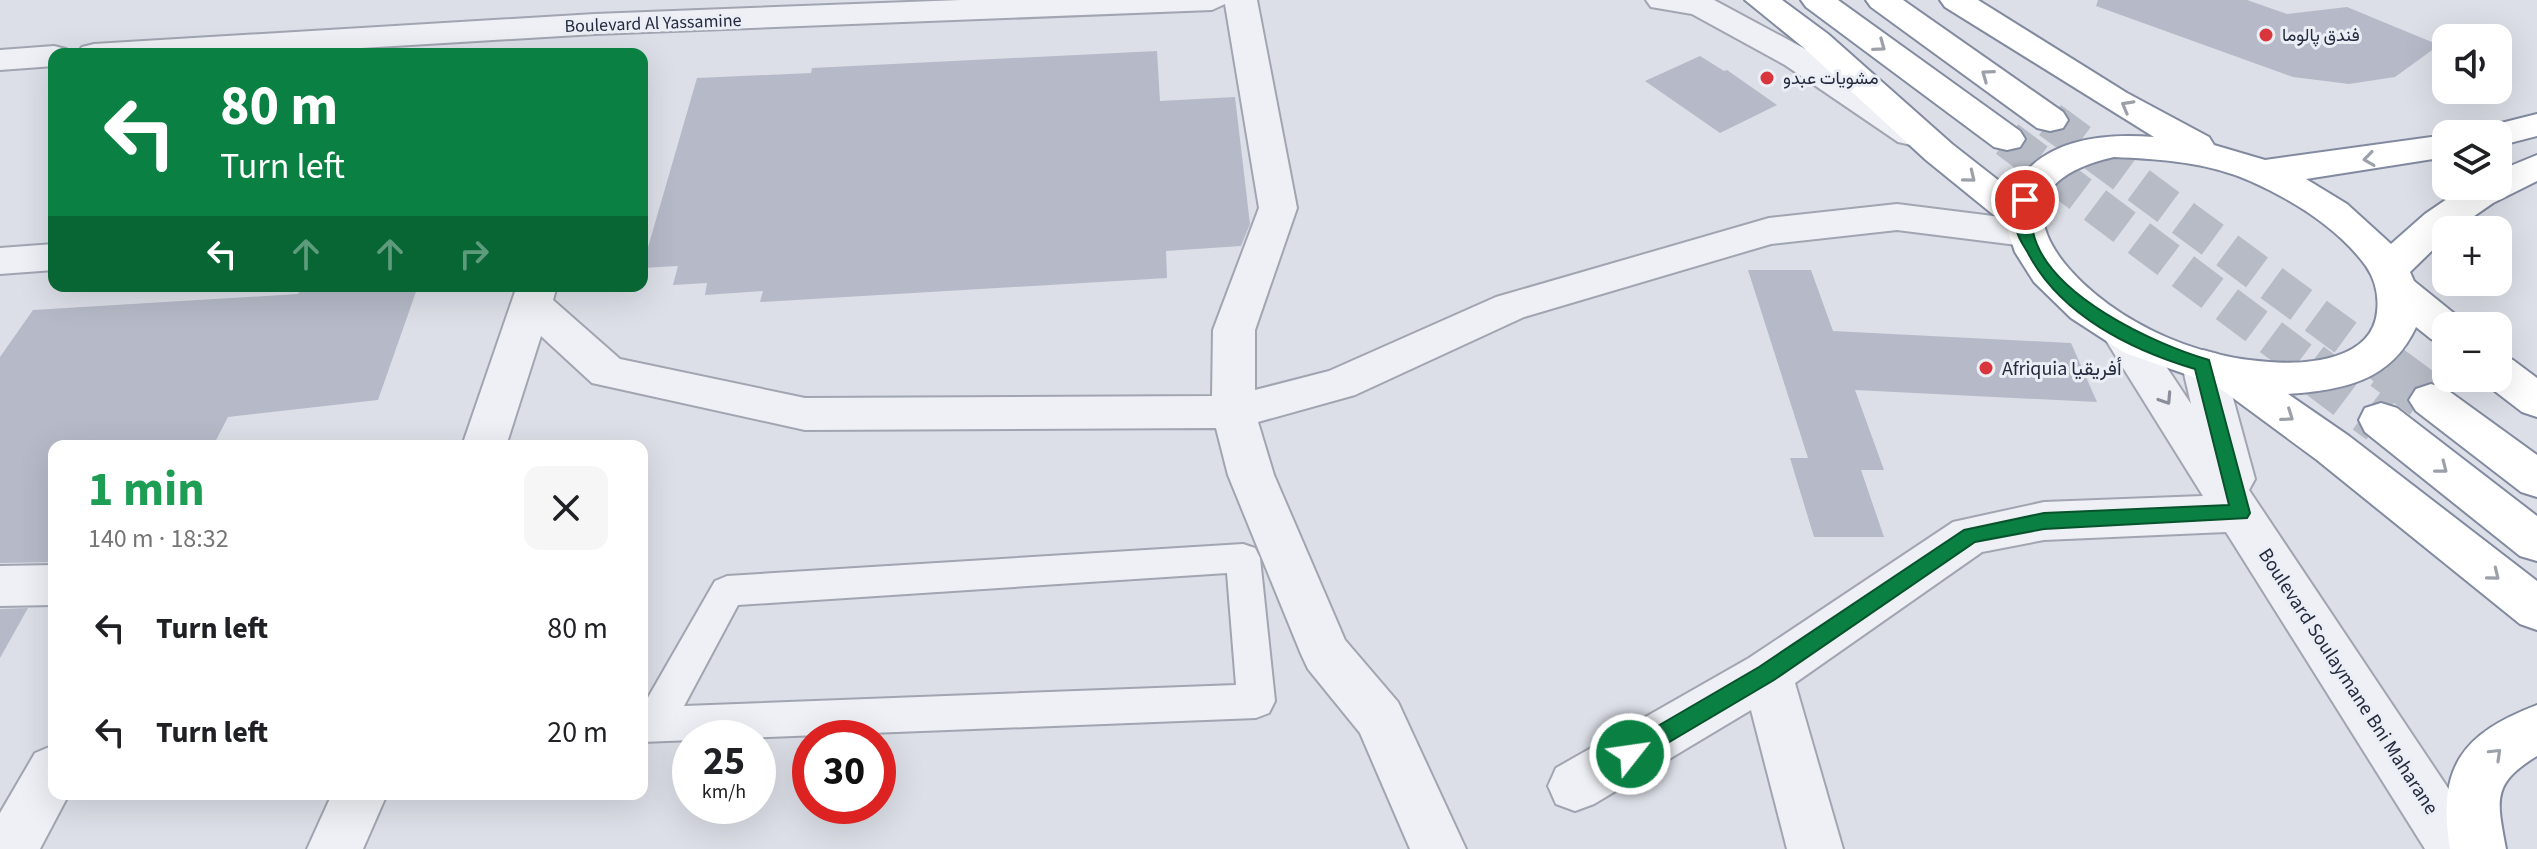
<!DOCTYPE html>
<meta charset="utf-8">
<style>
body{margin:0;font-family:"Source Sans 3",Vazirmatn,sans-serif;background:#f6f6f6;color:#202124;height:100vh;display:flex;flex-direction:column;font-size:30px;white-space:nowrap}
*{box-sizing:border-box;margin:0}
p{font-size:26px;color:#757577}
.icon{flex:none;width:44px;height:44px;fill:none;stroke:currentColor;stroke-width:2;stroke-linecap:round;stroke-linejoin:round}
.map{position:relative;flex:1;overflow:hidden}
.sheet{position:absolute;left:48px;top:440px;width:600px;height:360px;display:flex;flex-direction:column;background:#fff;border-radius:16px;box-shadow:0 8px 32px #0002}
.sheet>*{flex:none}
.guide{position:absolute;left:48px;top:48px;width:600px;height:244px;border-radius:16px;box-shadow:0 8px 32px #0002;background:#0b8043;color:#fff;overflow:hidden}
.buttons{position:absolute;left:2432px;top:24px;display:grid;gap:16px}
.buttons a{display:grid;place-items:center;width:80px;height:80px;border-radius:16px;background:#fff;box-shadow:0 8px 32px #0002;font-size:40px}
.speed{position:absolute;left:672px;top:720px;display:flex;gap:16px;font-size:40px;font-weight:700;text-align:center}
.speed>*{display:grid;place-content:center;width:104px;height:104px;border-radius:50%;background:#fff;box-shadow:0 8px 32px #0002;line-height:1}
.speed small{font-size:20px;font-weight:400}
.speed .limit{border:12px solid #d22;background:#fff;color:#111}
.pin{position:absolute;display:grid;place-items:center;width:68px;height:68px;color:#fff;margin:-34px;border:4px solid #fff;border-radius:50%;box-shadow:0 2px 8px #0007}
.me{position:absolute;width:88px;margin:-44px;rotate:60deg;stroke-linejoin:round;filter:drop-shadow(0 0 6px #0008)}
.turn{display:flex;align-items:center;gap:28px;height:168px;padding:0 40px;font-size:36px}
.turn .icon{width:104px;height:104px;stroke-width:2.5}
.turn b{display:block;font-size:56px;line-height:68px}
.lanes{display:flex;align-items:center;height:76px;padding:0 40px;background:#0003;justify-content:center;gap:40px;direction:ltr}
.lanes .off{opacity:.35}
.round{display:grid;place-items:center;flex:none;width:84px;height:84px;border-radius:16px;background:#f6f6f6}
.headline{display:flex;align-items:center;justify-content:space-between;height:136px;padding:0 40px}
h1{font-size:48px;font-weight:700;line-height:60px;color:#1e9e55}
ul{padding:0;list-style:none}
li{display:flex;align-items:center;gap:24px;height:104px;padding:0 40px}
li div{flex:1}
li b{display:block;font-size:30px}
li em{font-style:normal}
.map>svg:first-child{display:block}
.building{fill:#b6bac8}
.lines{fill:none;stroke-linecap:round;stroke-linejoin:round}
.highway-tunnel-far1{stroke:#b7bbc5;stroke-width:37;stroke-dasharray:37 18;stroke-linecap:butt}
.highway-tunnel{stroke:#b7bbc5;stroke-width:49;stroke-dasharray:49 24;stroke-linecap:butt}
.lane-casing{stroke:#a1a5b1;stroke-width:4}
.street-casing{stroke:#a1a5b1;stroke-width:4}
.highway-casing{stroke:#828a9f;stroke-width:4}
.lane{fill:#eff0f5;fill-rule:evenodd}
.street{fill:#eff0f5;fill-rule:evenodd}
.highway{fill:#fff;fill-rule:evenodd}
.oneway{stroke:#9ca0a9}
.oneway2{stroke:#8a8e9a}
.route{fill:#0b8043;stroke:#07532c;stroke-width:2}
.poi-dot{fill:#d8353c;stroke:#ebeef5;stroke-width:3}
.labels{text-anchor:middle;stroke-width:6;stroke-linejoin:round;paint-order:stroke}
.far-street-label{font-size:18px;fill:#242b3f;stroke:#ebeef5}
.far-poi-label{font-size:18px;fill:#242b3f;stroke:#ebeef5;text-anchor:start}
.poi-label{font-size:20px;fill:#242b3f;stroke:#ebeef5;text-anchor:start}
.street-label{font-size:20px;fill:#242b3f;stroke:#ebeef5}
</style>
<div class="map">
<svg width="2537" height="849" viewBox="0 0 2537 849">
<rect width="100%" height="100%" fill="#dcdfe7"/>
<!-- building -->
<g class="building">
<polygon points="2098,0 2247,0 2287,14 2347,7 2439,45 2395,77 2349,84 2293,77 2096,6"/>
<polygon points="1157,51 1160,101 1235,97 1250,224 1241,246 1166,251 1167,278 760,302 763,291 705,295 707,283 673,285 678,266 642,268 697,78 811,73 812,68"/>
<polygon points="1700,56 1724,71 1727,70 1777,105 1720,133 1645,81"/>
<polygon points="1748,270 1811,270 1833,331 2071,343 2097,402 1855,390 1884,470 1861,470 1884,537 1814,537 1790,458 1808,458"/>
<polygon points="302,286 418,286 378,400 228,417 213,446 54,446 54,562 0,563 0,357 33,310 298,294"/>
<polygon points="28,608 0,658 0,609"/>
</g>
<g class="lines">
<!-- highway-tunnel-far1 -->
<g class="highway-tunnel-far1">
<polyline points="2050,120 2387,368"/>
<polyline points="2007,139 2312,368"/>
</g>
<!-- highway-tunnel -->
<g class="highway-tunnel">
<polyline points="2309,366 2381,420"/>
<polyline points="2385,366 2431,400"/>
</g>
<defs>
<path id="lane" d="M 1243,544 L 1255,548 L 1260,558 L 1275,701 L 1269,713 L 1256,718 L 642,742 L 642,708 L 715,581 L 727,576 ZM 1227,573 L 1236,685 L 684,706 L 738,605 Z"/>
<g id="street">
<polygon points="961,0 1257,0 1297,208 1255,330 1255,390 1329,371 1496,297 1769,218 1897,204 2025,220 2039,224 2044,233 2039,242 2025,246 1897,230 1771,244 1524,317 1355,395 1258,422 1274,475 1345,640 1398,702 1466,849 1410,849 1360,733 1308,669 1301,654 1228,475 1216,428 805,430 592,383 541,336 506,446 462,446 517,286 557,286 553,300 620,359 805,398 1212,396 1213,330 1259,208 1225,4 1212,10 595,34 262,54 77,54 82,47 94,44 595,14"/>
<polygon points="1646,0 1714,0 1809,51 1924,126 1929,134 1924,142 1911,145 1898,142 1785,65 1692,14 1651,7"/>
<polygon points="54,46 66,49 70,54 54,54 54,66 0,70 0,50"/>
<polygon points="54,244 54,270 0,274 0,248"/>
<polygon points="2123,319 2138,324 2191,404 2182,365 2188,354 2203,350 2218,354 2224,365 2255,479 2249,490 2476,830 2484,849 2425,849 2226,532 2044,540 1982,552 1795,683 1843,849 1787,849 1751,710 1594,804 1575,811 1556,804 1548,786 1556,768 1749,658 1953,522 2044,502 2203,496 2102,334 2108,324"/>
<polygon points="54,565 54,605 0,606 0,566"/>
<polygon points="54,745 54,794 69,794 40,849 0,849 0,813 35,753"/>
<polygon points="332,794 387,794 363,849 307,849"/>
</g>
<g id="highway">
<path d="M 1745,0 L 1782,0 L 1828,34 L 1952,144 L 2012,191 C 2040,139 2101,133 2154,137 L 1945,7 L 1940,0 L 1978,0 L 2127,93 L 2209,137 L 2214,145 L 2265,160 L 2446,135 L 2446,157 L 2306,179 L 2347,204 L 2391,244 L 2425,214 L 2466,186 L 2498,186 L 2498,171 L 2537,155 L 2537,181 L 2493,203 L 2454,230 L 2446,230 L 2446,237 L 2410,272 L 2414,281 L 2461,319 L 2465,326 L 2446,326 L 2446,344 L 2431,339 L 2416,327 C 2391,381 2344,390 2288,394 L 2349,436 L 2537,581 L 2537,630 L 2520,624 L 2317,460 L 2214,384 L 2125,353 L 2071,318 L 2034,282 L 2015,252 L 2006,225 L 1926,160 L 1804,48 ZM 2114,157 C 2160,159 2207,162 2250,181 C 2293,200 2338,228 2366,266 C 2375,279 2379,296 2377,312 C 2372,360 2308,365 2269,362 C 2223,359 2176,345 2136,322 C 2063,281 1980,187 2114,157 Z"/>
<polygon points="1801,0 1838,0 2020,131 2025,139 2020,147 2007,150 1994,147 1806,7"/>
<polygon points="1866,0 1903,0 2063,112 2068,120 2063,128 2050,131 2037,128 1871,7"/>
<polygon points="2537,114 2537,136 2498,146 2498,134 2481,134 2485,127"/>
<polygon points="2498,355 2513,360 2537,378 2537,417 2522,412 2483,382 2481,378 2498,378"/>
<polygon points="2431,384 2446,389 2537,455 2537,497 2521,492 2416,411 2409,400 2416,389"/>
<polygon points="2381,403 2397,408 2537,516 2537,561 2520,556 2365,432 2359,420 2365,408"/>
<path d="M 2537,705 L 2537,756 C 2491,784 2497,800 2506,849 L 2450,849 C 2437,768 2461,734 2537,705 Z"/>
</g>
</defs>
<!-- lane casing -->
<use href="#lane" class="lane-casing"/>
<!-- street casing -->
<use href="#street" class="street-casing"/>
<!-- highway casing -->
<use href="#highway" class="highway-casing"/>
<!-- lane -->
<use href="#lane" class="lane"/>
<!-- street -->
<use href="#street" class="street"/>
<!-- highway -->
<use href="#highway" class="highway"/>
</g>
<!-- one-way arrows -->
<defs><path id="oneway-chevron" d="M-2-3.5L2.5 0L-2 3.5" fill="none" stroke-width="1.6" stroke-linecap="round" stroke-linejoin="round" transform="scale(2)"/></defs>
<g class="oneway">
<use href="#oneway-chevron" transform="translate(1880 46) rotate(36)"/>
<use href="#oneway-chevron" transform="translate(1987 75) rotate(-144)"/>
<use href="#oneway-chevron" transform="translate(2127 106) rotate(-151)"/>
<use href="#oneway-chevron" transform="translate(2369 159) rotate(172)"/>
<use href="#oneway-chevron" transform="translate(1970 177) rotate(39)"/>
<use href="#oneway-chevron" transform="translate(2288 416) rotate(35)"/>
<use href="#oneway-chevron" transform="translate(2442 468) rotate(38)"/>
<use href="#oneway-chevron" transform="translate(2494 575) rotate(39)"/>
<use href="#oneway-chevron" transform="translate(2496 754) rotate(-44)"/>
</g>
<use class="oneway2" href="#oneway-chevron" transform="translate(2166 399) rotate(57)"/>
<!-- route -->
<path class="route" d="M 2025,195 L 2033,200 C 2033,210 2031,222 2033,232 C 2047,295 2154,344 2209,360 L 2250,513 L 2247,518 L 2044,529 L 1975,542 L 1774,680 L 1637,761 L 1630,764 L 1622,761 L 1619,754 L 1622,747 L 1759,667 L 1964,530 L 2044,513 L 2229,505 L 2195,369 C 2131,350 2060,315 2028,253 C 2024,246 2018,238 2017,231 C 2016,221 2017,210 2017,200 Z"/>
<!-- markers -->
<g class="poi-dot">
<circle cx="2266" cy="35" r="8"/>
<circle cx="1767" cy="78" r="8"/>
<circle cx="1986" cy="368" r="8"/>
</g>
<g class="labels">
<!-- far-street labels -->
<g class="far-street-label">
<text transform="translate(653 23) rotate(-2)" y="6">Boulevard Al Yassamine</text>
</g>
<!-- far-poi labels -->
<g class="far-poi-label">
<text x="2282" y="41">فندق پالوما</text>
<text x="1783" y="84">مشويات عبدو</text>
</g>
<!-- poi labels -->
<g class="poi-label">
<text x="2002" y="375">Afriquia أفريقيا</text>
</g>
<!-- street labels -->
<g class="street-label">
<text transform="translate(2349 681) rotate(57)" y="7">Boulevard Soulaymane Bni Maharane</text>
</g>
</g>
</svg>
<div class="buttons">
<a><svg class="icon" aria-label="sound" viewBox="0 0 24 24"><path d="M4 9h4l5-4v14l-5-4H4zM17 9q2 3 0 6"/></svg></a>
<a><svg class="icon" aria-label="layers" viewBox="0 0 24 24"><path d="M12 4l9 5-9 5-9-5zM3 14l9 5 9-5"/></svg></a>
<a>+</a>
<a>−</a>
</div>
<div class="speed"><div>25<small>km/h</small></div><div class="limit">30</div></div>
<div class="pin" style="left:2025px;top:200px;background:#d93025"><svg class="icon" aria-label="arrive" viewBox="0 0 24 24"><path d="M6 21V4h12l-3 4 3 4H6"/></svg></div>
<svg class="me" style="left:1630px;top:754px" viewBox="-20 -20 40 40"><circle r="17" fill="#0b8043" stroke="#fff" stroke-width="3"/><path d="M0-11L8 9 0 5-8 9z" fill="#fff"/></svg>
<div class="guide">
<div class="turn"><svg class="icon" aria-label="left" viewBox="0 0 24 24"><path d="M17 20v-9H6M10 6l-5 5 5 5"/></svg><div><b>80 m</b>Turn left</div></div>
<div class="lanes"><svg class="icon" aria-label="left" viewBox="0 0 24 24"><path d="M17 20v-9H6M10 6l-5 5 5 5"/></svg><svg class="icon off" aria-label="ahead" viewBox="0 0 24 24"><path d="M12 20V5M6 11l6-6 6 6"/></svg><svg class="icon off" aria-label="ahead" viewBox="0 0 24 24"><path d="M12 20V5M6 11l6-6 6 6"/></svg><svg class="icon off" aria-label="right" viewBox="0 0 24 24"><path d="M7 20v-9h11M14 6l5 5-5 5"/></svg></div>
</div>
<section class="sheet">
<div class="headline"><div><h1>1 min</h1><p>140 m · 18:32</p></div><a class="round"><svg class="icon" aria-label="close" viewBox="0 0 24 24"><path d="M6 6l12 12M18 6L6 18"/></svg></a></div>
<ul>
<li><svg class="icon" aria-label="left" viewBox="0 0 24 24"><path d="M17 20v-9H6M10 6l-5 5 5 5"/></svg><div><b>Turn left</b></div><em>80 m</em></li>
<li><svg class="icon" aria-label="left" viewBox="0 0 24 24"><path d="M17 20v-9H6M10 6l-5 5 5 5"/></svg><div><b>Turn left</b></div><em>20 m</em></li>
</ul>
</section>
</div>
